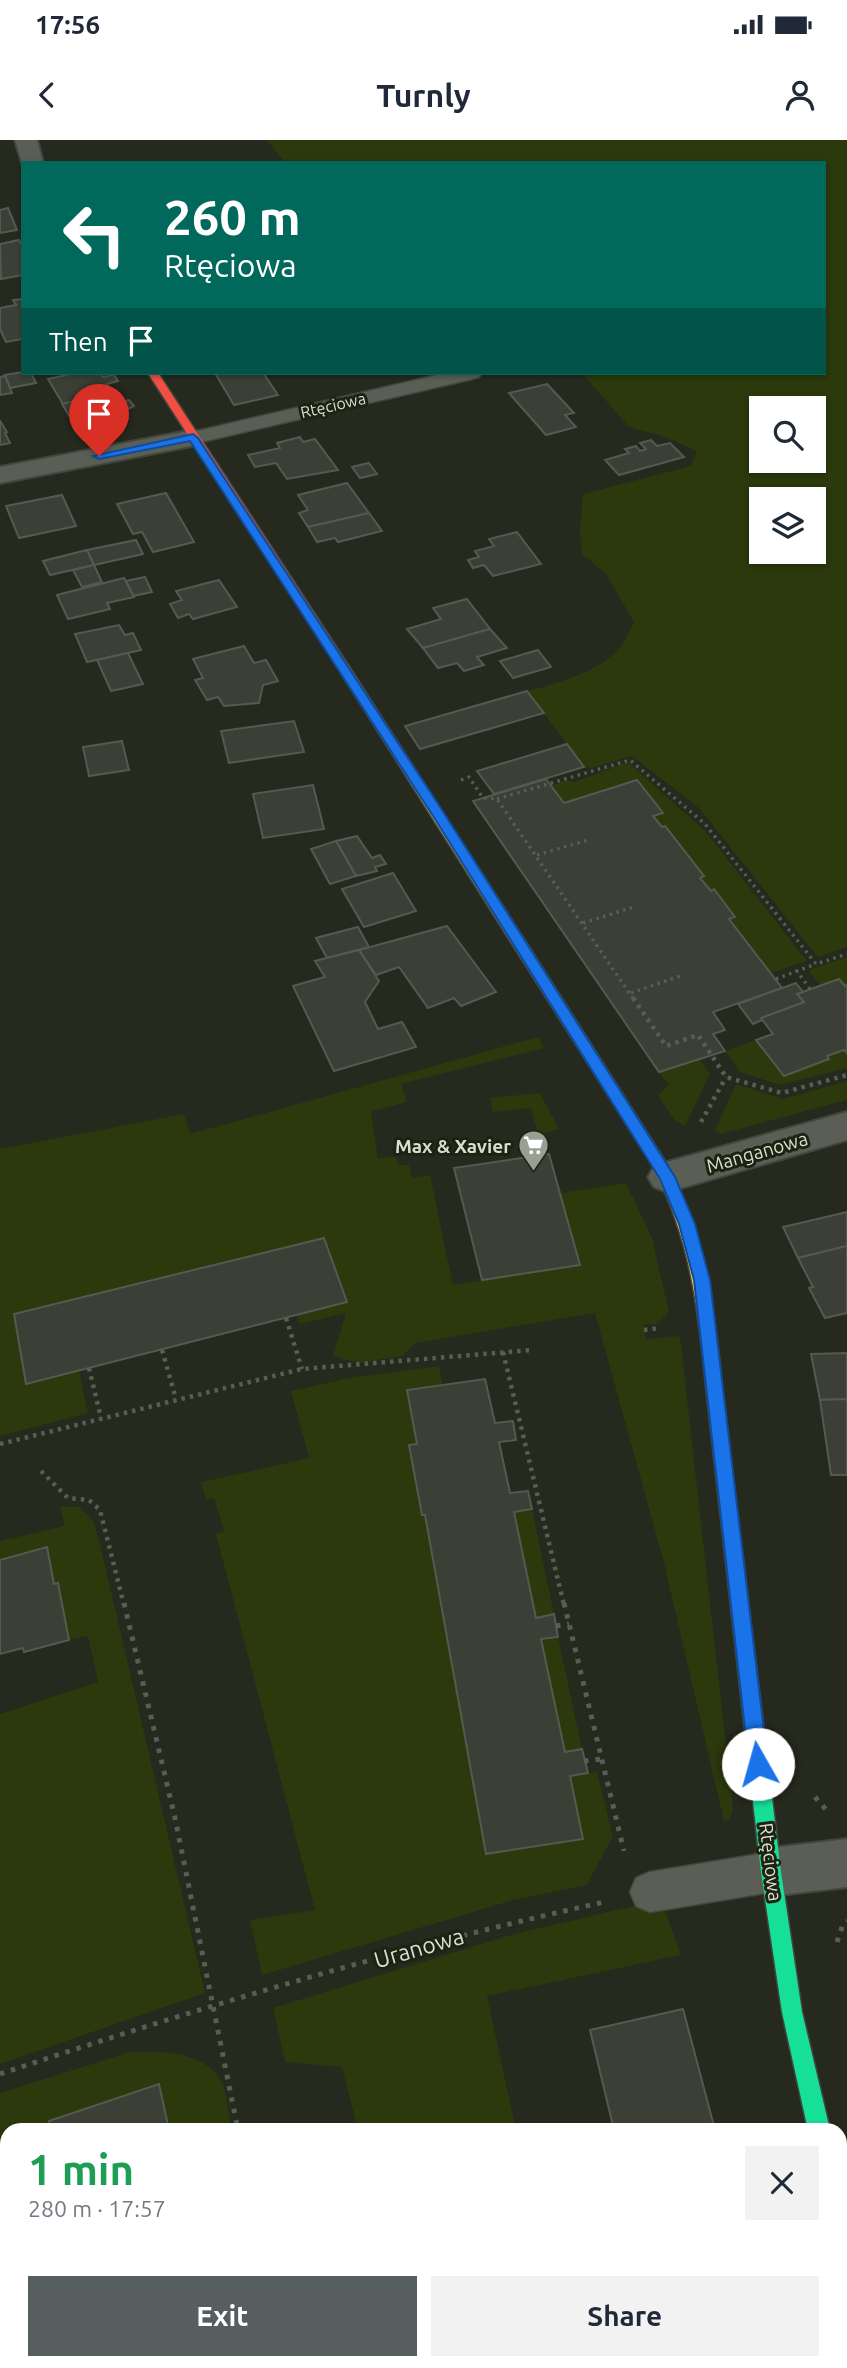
<!DOCTYPE html>
<meta charset="utf-8">
<style>
body{margin:0;font-family:Ubuntu,sans-serif;background:#f2f2f3;color:#1f2937;height:100vh;display:flex;flex-direction:column;font-size:26px;white-space:nowrap}
*{box-sizing:border-box;margin:0}
p{font-size:23px;color:#747a83}
.icon{flex:none;width:38px;height:38px;fill:none;stroke:currentColor;stroke-width:2;stroke-linecap:round;stroke-linejoin:round}
.map{position:relative;flex:1;overflow:hidden}
.details{position:absolute;left:0px;top:1983px;width:847px;height:247px;display:flex;flex-direction:column;background:#fff;border-radius:21px 21px 0 0;box-shadow:0 2px 5px #0004}
.details>*{flex:none}
.guide{position:absolute;left:21px;top:21px;width:805px;height:214px;border-radius:0px;box-shadow:0 2px 5px #0004;background:#00695c;color:#fff;overflow:hidden}
.tools{position:absolute;left:749px;top:256px;display:grid;gap:14px}
.tools a{display:grid;place-items:center;width:77px;height:77px;border-radius:0px;background:#fff;box-shadow:0 2px 5px #0004;font-size:35px}
.pin{position:absolute;display:grid;place-items:center;width:60px;height:60px;color:#fff;margin:-72px -30px;border-radius:50% 50% 50% 0;rotate:-45deg;box-shadow:0 0 7px #0007}
.pin .icon{rotate:45deg}
.me{position:absolute;width:77px;margin:-38px;rotate:353deg;stroke-linejoin:round;filter:drop-shadow(0 0 5px #0008)}
.turn{display:flex;align-items:center;gap:24px;height:147px;padding:0 28px;font-size:32px}
.turn .icon{width:91px;height:91px;stroke-width:2.5}
.turn b{display:block;font-size:49px;line-height:60px}
.then{display:flex;align-items:center;height:66px;padding:0 28px;background:#0003;gap:14px;font-size:26px}
.round{display:grid;place-items:center;flex:none;width:74px;height:74px;border-radius:0px;background:#f2f2f3}
.summary{display:flex;align-items:center;justify-content:space-between;height:119px;padding:0 28px}
h1{font-size:42px;font-weight:700;line-height:52px;color:#1e9e55}
.action{display:flex;gap:14px;margin-top:auto;padding:14px 28px}
.action a{flex:1;height:80px;border-radius:0px;background:#565e60;color:#fff;font-size:28px;font-weight:700;line-height:80px;text-align:center}
.action a+a{background:#f2f2f3;color:#1f2937}
.status{display:flex;justify-content:space-between;align-items:center;height:49px;padding:0 35px;background:#fff;direction:ltr}
.status svg{height:19px;fill:currentColor}
header{display:flex;justify-content:space-between;align-items:center;height:91px;padding:0 28px;background:#fff;font-size:32px;font-weight:700}
.map>svg:first-child{display:block}
.green{fill:#2b390c;fill-rule:evenodd}
.building{fill:#3c3f36;stroke:#555950;stroke-width:2}
.lines{fill:none;stroke-linecap:round;stroke-linejoin:round}
.lane-casing{stroke:#42463d;stroke-width:3}
.street-casing{stroke:#42463d;stroke-width:4}
.fast-casing{stroke:#42463d;stroke-width:3}
.slow-casing{stroke:#42463d;stroke-width:3}
.jam-casing{stroke:#42463d;stroke-width:3}
.path-far2{stroke:#595d54;stroke-width:3.5;stroke-dasharray:2.5 4.5;stroke-linecap:butt}
.path-far1{stroke:#595d54;stroke-width:4.5;stroke-dasharray:3.5 5;stroke-linecap:butt}
.path{stroke:#595d54;stroke-width:5;stroke-dasharray:4.5 7;stroke-linecap:butt}
.lane{fill:#5b5e55;fill-rule:evenodd}
.street{fill:#5b5e55;fill-rule:evenodd}
.fast{fill:#16e098;fill-rule:evenodd}
.slow{fill:#ffcf43;fill-rule:evenodd}
.jam{fill:#f24e42;fill-rule:evenodd}
.route{fill:#1a73e8;stroke:#114b97;stroke-width:2}
.labels{text-anchor:middle;stroke-width:6;stroke-linejoin:round;paint-order:stroke}
.far-street-label{font-size:16px;fill:#d9ded2;stroke:#1c2311}
.poi-label{font-size:19px;font-weight:bold;fill:#d9ded2;stroke:#1c2311;text-anchor:end}
.street-label{font-size:19px;fill:#d9ded2;stroke:#1c2311}
.near-street-label{font-size:23px;fill:#d9ded2;stroke:#1c2311}
</style>
<div class="status"><b>17:56</b><svg viewBox="0 0 49 12"><path d="M0 12V9h3v3zM5 12V6h3v6zM10 12V3h3v9zM15 12V0h3v12zM26 1h20v11H26zM47 4h2v5h-2z"/></svg></div>
<header><svg class="icon" aria-label="back" viewBox="0 0 24 24"><path d="M15 5l-7 7 7 7"/></svg>Turnly<svg class="icon" aria-label="person" viewBox="0 0 24 24"><circle cx="12" cy="8" r="4"/><path d="M4 21q1-7 8-7t8 7"/></svg></header>
<div class="map">
<svg width="847" height="2228" viewBox="0 0 847 2228">
<rect width="100%" height="100%" fill="#25291e"/>
<!-- green -->
<g class="green">
<path d="M 267,0 L 847,0 L 847,807 L 818,817 L 700,669 L 632,616 L 591,628 L 584,627 L 527,551 C 556,544 602,531 621,506 C 626,499 630,490 634,482 L 606,434 L 582,414 L 580,391 L 583,354 L 691,326 L 697,311 L 662,296 L 629,287 L 582,233 L 824,233 L 824,23 L 285,23 ZM 761,268 L 814,268 L 814,320 L 761,320 ZM 761,359 L 814,359 L 814,411 L 761,411 Z"/>
<polygon points="625,623 629,623 706,692 807,821 771,833 729,779 735,776 714,750 711,751 700,738 704,736 665,686 662,687 653,676 662,673 637,640 564,663 551,646 565,640 575,642"/>
<polygon points="847,817 847,845 845,846 839,839 821,846 808,830"/>
<polygon points="538,897 544,908 401,944 407,962 371,972 378,1018 396,1017 398,1025 409,1025 412,1038 430,1035 453,1145 580,1125 560,1053 626,1043 652,1098 669,1172 657,1184 643,1184 646,1199 680,1196 733,1668 730,1679 724,1681 664,1423 595,1173 415,1203 402,1216 359,1223 333,1216 346,1173 300,1184 296,1175 323,1098 15,1174 26,1244 79,1231 88,1273 0,1296 0,1009 184,974 190,994"/>
<polygon points="756,900 784,936 828,920 827,916 844,910 847,913 847,928 780,945 740,932 725,911"/>
<polygon points="699,919 710,934 685,986 675,980 658,956 669,945 659,932"/>
<polygon points="847,941 847,960 720,994 715,990 736,944 783,959"/>
<polygon points="540,953 559,989 538,995 531,968 493,972 490,958"/>
<polygon points="439,1226 443,1245 407,1251 417,1304 409,1305 421,1375 425,1375 486,1714 583,1699 570,1636 597,1632 613,1696 587,1745 513,1760 262,1835 250,1780 315,1770 216,1394 224,1391 214,1358 206,1360 201,1342 309,1318 291,1251 349,1238"/>
<polygon points="60,1367 79,1367 93,1380 99,1400 205,1853 0,1924 0,1574 98,1542 88,1496 69,1500 58,1443 54,1444 47,1408 0,1420 0,1401 65,1386"/>
<polygon points="532,1369 554,1474 536,1478 514,1372"/>
<polygon points="558,1497 582,1609 565,1612 541,1499"/>
<polygon points="647,1763 666,1773 681,1815 487,1856 516,1990 358,1990 342,1927 285,1922 273,1868 514,1794"/>
<path d="M 130,1912 C 161,1912 203,1909 221,1941 C 228,1953 228,1975 231,1990 L 169,1990 L 159,1944 L 49,1981 L 50,1990 L 7,1990 L 7,2222 L 92,2223 L 93,2228 L 0,2228 L 0,1953 Z"/>
<polygon points="564,2222 565,2228 417,2228 416,2223"/>
</g>
<!-- building -->
<g class="building">
<polygon points="8,68 17,90 0,93 0,70"/>
<polygon points="19,100 23,107 23,135 1,139 0,104"/>
<polygon points="23,159 23,199 6,202 0,189 0,168 16,165 13,160"/>
<polygon points="23,232 31,233 36,243 10,248 5,235"/>
<polygon points="76,233 100,233 103,237 114,235 118,241 107,244 113,253 63,264 48,239"/>
<polygon points="215,233 270,233 264,234 278,255 234,265"/>
<polygon points="5,236 12,253 0,255 0,237"/>
<polygon points="547,244 574,273 565,275 576,287 546,295 509,253"/>
<polygon points="113,253 119,262 129,260 134,266 124,271 128,279 78,290 62,264"/>
<polygon points="0,281 7,292 5,293 10,303 0,305"/>
<polygon points="300,297 303,302 315,299 338,330 287,339 276,323 255,327 248,315 280,308 277,303"/>
<polygon points="651,300 657,306 670,303 684,317 619,335 605,320 629,313 625,309 636,306 640,311 646,309 640,303"/>
<polygon points="369,323 377,334 360,338 352,327"/>
<polygon points="347,343 369,373 308,387 299,373 308,370 298,355"/>
<polygon points="166,353 194,402 153,412 142,392 133,394 117,364"/>
<polygon points="62,355 76,386 19,398 6,366"/>
<polygon points="369,373 382,391 338,402 335,398 317,402 308,387"/>
<polygon points="517,392 541,424 493,436 484,425 473,428 468,420 479,417 475,411 494,406 489,399"/>
<polygon points="136,400 143,414 94,425 87,410"/>
<polygon points="87,410 94,425 50,435 43,421"/>
<polygon points="94,425 102,442 82,447 73,430"/>
<polygon points="145,437 152,452 133,456 126,441"/>
<polygon points="124,438 134,457 107,463 110,469 68,479 57,455"/>
<polygon points="219,440 237,467 193,479 189,474 178,478 170,464 182,460 176,451"/>
<polygon points="467,459 490,489 423,508 407,489 441,479 433,468"/>
<polygon points="119,485 125,495 133,493 141,510 87,522 75,494"/>
<polygon points="490,489 507,508 477,517 484,525 464,531 457,523 438,528 423,508"/>
<polygon points="244,506 254,523 266,520 278,541 263,545 259,563 224,566 218,557 207,560 195,540 203,538 193,519"/>
<polygon points="538,510 551,527 513,538 500,521"/>
<polygon points="128,513 143,544 111,551 97,520"/>
<polygon points="527,551 544,573 420,609 405,586"/>
<polygon points="294,581 304,612 229,623 221,591"/>
<polygon points="122,601 129,630 89,636 83,607"/>
<polygon points="567,604 584,627 494,654 477,631"/>
<polygon points="546,639 564,663 637,640 663,673 653,676 662,687 665,686 704,736 700,738 711,751 714,749 735,777 729,779 782,848 713,872 725,890 713,894 725,911 659,932 473,661"/>
<polygon points="313,645 324,689 263,698 253,654"/>
<polygon points="357,696 372,718 380,715 386,724 375,727 377,731 356,736 336,701"/>
<polygon points="336,701 356,736 330,744 311,709"/>
<polygon points="393,733 416,771 364,787 342,749"/>
<polygon points="447,786 496,852 461,866 454,858 428,868 399,827 376,835 359,810"/>
<polygon points="358,787 369,807 327,818 316,798"/>
<polygon points="359,810 379,841 365,862 378,889 402,882 416,907 334,931 293,846 325,837 315,821"/>
<polygon points="839,839 845,846 847,845 847,913 844,910 827,916 829,919 784,936 756,900 773,894 761,878 804,862 797,854"/>
<polygon points="796,843 803,852 797,854 804,862 761,878 762,880 753,884 738,864"/>
<polygon points="549,1014 580,1125 482,1140 454,1028"/>
<polygon points="847,1072 847,1106 798,1118 783,1087"/>
<polygon points="324,1098 347,1162 26,1244 14,1174"/>
<polygon points="847,1106 847,1173 825,1178 809,1148 813,1147 798,1118"/>
<polygon points="847,1213 847,1259 820,1260 811,1214"/>
<polygon points="485,1239 495,1283 513,1281 516,1300 499,1302 510,1353 528,1351 532,1369 514,1372 536,1478 554,1474 558,1497 541,1499 565,1612 582,1609 588,1633 570,1636 583,1699 486,1714 425,1375 422,1375 409,1305 417,1304 407,1250"/>
<polygon points="847,1259 847,1335 831,1335 820,1260"/>
<polygon points="47,1407 54,1444 58,1443 69,1500 24,1512 23,1508 0,1514 0,1420"/>
<polygon points="683,1869 715,1990 614,1990 590,1890"/>
<polygon points="159,1944 169,1990 50,1990 49,1981"/>
<polygon points="92,2222 228,2222 229,2226 222,2228 93,2228"/>
<polygon points="564,2222 623,2222 597,2228 565,2228"/>
</g>
<g class="lines">
<defs>
<g id="lane">
<polygon points="446,233 482,233 479,237 472,239 193,304 185,303 182,298 185,293 193,292"/>
<polygon points="771,1712 785,1718 791,1732 785,1746 771,1752 650,1772 636,1766 630,1752 636,1738 650,1732"/>
</g>
<g id="street">
<polygon points="15,0 37,0 43,23 23,23 23,26"/>
<polygon points="193,290 202,292 206,298 202,304 0,343 0,327"/>
<polygon points="847,972 847,1000 667,1052 654,1047 648,1037 654,1027 667,1022"/>
<polygon points="847,1699 847,1747 771,1756 754,1749 747,1732 754,1715 771,1708"/>
<polygon points="840,2057 847,2060 847,2135 840,2132"/>
</g>
<polygon id="fast" points="714,1239 720,1241 722,1246 781,1732 802,1872 830,1990 808,1990 782,1872 761,1732 706,1246 708,1241"/>
<g id="slow">
<polygon points="342,521 348,525 531,810 533,814 531,818 521,818 336,525"/>
<path d="M 660,1019 L 665,1021 C 705,1094 714,1165 722,1246 L 720,1251 L 714,1253 L 708,1251 L 706,1246 C 698,1166 690,1097 652,1025 Z"/>
</g>
<g id="jam">
<polygon points="148,233 158,233 348,525 346,528 338,528"/>
<polygon points="526,809 531,810 665,1021 668,1025 665,1029 655,1029 521,818 519,814 521,810"/>
</g>
</defs>
<!-- lane casing -->
<use href="#lane" class="lane-casing"/>
<!-- street casing -->
<use href="#street" class="street-casing"/>
<!-- fast casing -->
<use href="#fast" class="fast-casing"/>
<!-- slow casing -->
<use href="#slow" class="slow-casing"/>
<!-- jam casing -->
<use href="#jam" class="jam-casing"/>
<!-- path-far2 -->
<g class="path-far2">
<polyline points="461,640 469,637 483,658 497,659 634,860"/>
<polyline points="497,659 630,620 705,684 816,824 847,814"/>
<polyline points="537,715 588,700"/>
<polyline points="583,783 634,767"/>
<polyline points="776,839 797,831"/>
<polyline points="810,849 797,831 816,824"/>
<polyline points="631,853 683,835"/>
</g>
<!-- path-far1 -->
<g class="path-far1">
<polyline points="633,858 666,906 698,895 726,937 782,953 847,935"/>
<polyline points="701,982 726,937"/>
<polyline points="286,1178 302,1229"/>
<polyline points="644,1190 659,1188"/>
<polyline points="162,1210 176,1259"/>
<polyline points="503,1212 564,1465"/>
<polyline points="89,1228 101,1278"/>
<polyline points="0,1304 302,1229 533,1210"/>
<polyline points="41,1331 68,1358 89,1360 100,1370 124,1465"/>
</g>
<!-- path -->
<g class="path">
<polyline points="124,1463 175,1678 238,1990"/>
<polyline points="564,1463 624,1711"/>
<polyline points="556,1486 569,1484"/>
<polyline points="584,1621 602,1619"/>
<polyline points="815,1657 828,1672"/>
<polyline points="837,1802 843,1784 847,1781"/>
<path d="M 0,1934 C 198,1868 400,1807 604,1762"/>
<polyline points="284,2222 285,2228"/>
</g>
<!-- lane -->
<use href="#lane" class="lane"/>
<!-- street -->
<use href="#street" class="street"/>
<!-- fast -->
<use href="#fast" class="fast"/>
<!-- slow -->
<use href="#slow" class="slow"/>
<!-- jam -->
<use href="#jam" class="jam"/>
</g>
<!-- route -->
<polygon class="route" points="193,294 198,298 442,670 675,1037 695,1084 710,1140 768,1624 765,1631 758,1634 752,1631 749,1624 694,1140 679,1084 660,1039 433,676 190,301 99,319 93,316"/>
<!-- icons -->
<defs>
<symbol id="supermarket-pin" viewBox="-11 -11 22 30"><path d="M0 17L-7.5 6A9.5 9.5 0 1 1 7.5 6Z" fill="#9a9f93" stroke="#1c2311"/><path d="M-6-5.5h2.5l.6 2H6L4.5 2H-2.5L-4.4-4H-6ZM-1.5 3.2a1.3 1.3 0 1 0 .1 0ZM3 3.2a1.3 1.3 0 1 0 .1 0Z" fill="#fff"/></symbol>
</defs>
<g fill-rule="evenodd">
<use href="#supermarket-pin" x="516" y="988" width="35" height="47"/>
</g>
<g class="labels">
<!-- far-street labels -->
<g class="far-street-label">
<text transform="translate(333 265) rotate(-13)" y="6">Rtęciowa</text>
</g>
<!-- poi labels -->
<g class="poi-label">
<text x="511" y="1013">Max &amp; Xavier</text>
</g>
<!-- street labels -->
<g class="street-label">
<text transform="translate(757 1012) rotate(-16)" y="7">Manganowa</text>
<text transform="translate(771 1722) rotate(83)" y="7">Rtęciowa</text>
</g>
<!-- near-street labels -->
<g class="near-street-label">
<text transform="translate(419 1808) rotate(-16)" y="8">Uranowa</text>
</g>
</g>
</svg>
<div class="tools">
<a><svg class="icon" aria-label="search" viewBox="0 0 24 24"><circle cx="10" cy="10" r="6"/><path d="M15 15l6 6"/></svg></a>
<a><svg class="icon" aria-label="layers" viewBox="0 0 24 24"><path d="M12 4l9 5-9 5-9-5zM3 14l9 5 9-5"/></svg></a>
</div>
<div class="pin" style="left:99px;top:316px;background:#d93025"><svg class="icon" aria-label="arrive" viewBox="0 0 24 24"><path d="M6 21V4h12l-3 4 3 4H6"/></svg></div>
<svg class="me" style="left:758px;top:1624px" viewBox="-20 -20 40 40"><circle r="19" fill="#fff"/><path d="M0-13L10 11 0 6-10 11z" fill="#1a73e8"/></svg>
<div class="guide">
<div class="turn"><svg class="icon" aria-label="left" viewBox="0 0 24 24"><path d="M17 20v-9H6M10 6l-5 5 5 5"/></svg><div><b>260 m</b>Rtęciowa</div></div>
<div class="then">Then<svg class="icon" aria-label="arrive" viewBox="0 0 24 24"><path d="M6 21V4h12l-3 4 3 4H6"/></svg></div>
</div>
<section class="details">
<div class="summary"><div><h1>1 min</h1><p>280 m · 17:57</p></div><a class="round"><svg class="icon" aria-label="close" viewBox="0 0 24 24"><path d="M6 6l12 12M18 6L6 18"/></svg></a></div>
<div class="action"><a>Exit</a><a>Share</a></div>
</section>
</div>
